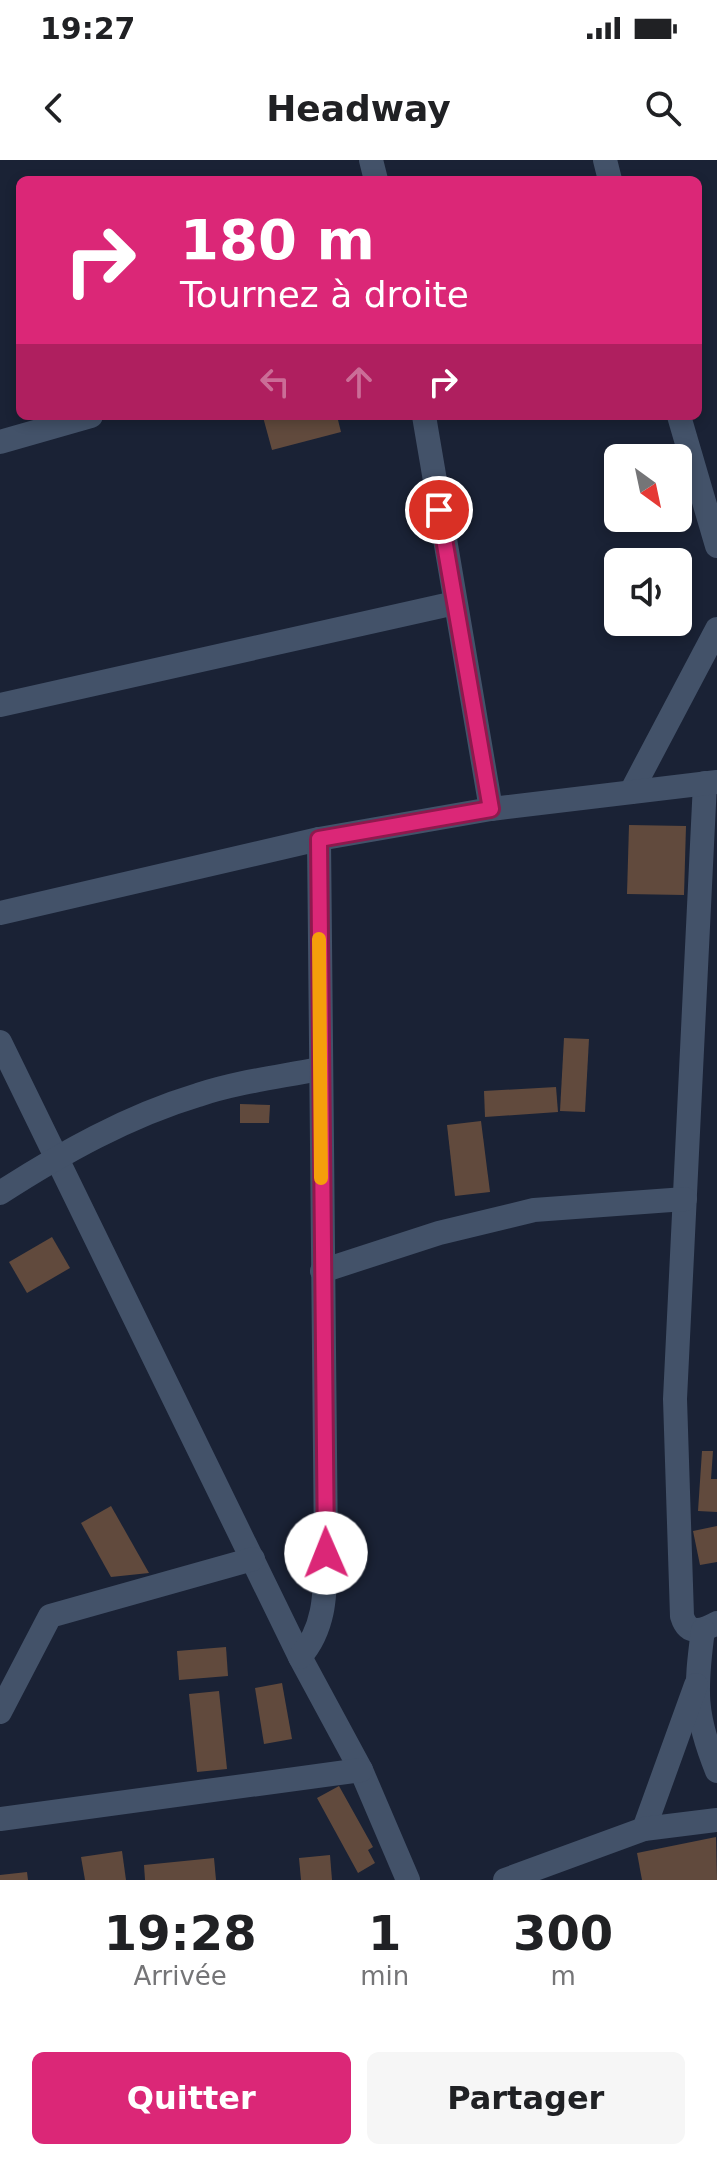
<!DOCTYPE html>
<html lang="fr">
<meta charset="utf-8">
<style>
body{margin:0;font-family:"DejaVu Sans",sans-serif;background:#f6f6f6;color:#202124;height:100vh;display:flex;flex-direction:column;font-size:30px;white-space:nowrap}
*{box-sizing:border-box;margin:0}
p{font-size:26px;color:#757577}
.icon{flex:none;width:44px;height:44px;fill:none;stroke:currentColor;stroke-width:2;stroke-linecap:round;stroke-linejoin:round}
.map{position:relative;height:1720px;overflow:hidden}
.side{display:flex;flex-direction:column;background:#fff;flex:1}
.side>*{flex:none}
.banner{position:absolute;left:16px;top:16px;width:686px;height:244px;border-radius:12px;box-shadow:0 4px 12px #0003;background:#db2777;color:#fff;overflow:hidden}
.needle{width:52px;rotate:147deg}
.buttons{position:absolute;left:604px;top:284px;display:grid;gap:16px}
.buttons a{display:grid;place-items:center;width:88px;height:88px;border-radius:12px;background:#fff;box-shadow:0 4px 12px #0003;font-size:40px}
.pin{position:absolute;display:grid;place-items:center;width:68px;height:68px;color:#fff;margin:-34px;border:4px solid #fff;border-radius:50%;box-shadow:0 2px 8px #0007}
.me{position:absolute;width:88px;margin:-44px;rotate:359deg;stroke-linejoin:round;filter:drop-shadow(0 0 6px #0008)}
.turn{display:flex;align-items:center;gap:28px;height:168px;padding:0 32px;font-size:36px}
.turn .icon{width:104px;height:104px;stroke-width:2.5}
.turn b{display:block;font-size:56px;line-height:68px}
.lanes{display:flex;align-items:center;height:76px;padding:0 32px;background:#0003;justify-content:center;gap:40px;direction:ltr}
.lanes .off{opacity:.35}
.eta{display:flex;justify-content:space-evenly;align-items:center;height:136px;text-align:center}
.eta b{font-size:48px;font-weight:800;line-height:56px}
.cta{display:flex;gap:16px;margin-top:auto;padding:16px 32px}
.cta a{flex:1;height:92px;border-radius:12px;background:#db2777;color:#fff;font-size:32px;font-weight:800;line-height:92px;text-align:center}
.cta a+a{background:#f6f6f6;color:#202124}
.status{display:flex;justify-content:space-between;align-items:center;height:56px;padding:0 40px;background:#fff;direction:ltr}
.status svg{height:22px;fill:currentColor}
header{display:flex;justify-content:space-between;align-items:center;height:104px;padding:0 32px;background:#fff;font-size:36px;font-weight:800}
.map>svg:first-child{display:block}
.building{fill:#614a3d}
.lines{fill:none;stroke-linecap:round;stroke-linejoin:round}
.minor{stroke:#435269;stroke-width:24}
.route-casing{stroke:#8e194d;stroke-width:20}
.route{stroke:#db2777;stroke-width:14}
.slow{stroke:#f59e0b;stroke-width:14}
</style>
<div class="status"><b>19:27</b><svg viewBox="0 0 49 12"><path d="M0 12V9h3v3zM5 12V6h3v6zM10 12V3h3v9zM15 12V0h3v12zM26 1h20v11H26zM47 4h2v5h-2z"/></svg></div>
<header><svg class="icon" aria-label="back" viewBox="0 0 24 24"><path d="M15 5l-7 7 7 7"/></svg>Headway<svg class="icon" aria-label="search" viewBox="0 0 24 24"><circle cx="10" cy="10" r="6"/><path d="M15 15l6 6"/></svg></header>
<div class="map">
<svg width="717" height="1720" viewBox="0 0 717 1720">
<rect width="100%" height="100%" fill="#1a2235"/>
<!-- building -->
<g class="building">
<polygon points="337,256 341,272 272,290 263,257"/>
<polygon points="629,665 686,666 684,735 627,734"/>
<polygon points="564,878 589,879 585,952 560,951"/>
<polygon points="556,927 558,952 485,957 484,931"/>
<polygon points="240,944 270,945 269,963 240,963"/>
<polygon points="481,961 490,1032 455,1036 447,965"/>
<polygon points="52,1077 70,1108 27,1133 9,1102"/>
<polygon points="702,1291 713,1291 711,1319 717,1319 717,1352 698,1351"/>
<polygon points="111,1346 149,1413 111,1417 81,1363"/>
<polygon points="717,1366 717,1402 700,1405 693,1371"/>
<polygon points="226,1487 228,1516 179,1520 177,1491"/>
<polygon points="282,1523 292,1579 264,1584 255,1528"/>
<polygon points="219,1531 227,1609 197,1612 189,1534"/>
<polygon points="339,1626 373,1687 368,1690 375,1703 358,1713 317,1638"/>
<polygon points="716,1677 717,1720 642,1720 637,1693"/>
<polygon points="122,1691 126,1720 85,1720 81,1697"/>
<polygon points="330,1695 332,1720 301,1720 299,1698"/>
<polygon points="214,1698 216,1720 145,1720 144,1705"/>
<polygon points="27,1712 28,1720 0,1720 0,1715"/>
</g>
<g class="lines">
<!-- minor -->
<g class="minor">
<polyline points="371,0 376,20"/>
<polyline points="605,0 610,20"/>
<polyline points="424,256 491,649"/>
<polyline points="679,256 717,386"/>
<polyline points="0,282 91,256"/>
<polyline points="0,545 455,443"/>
<path d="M 705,623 L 675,1239 L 682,1456 C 688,1476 702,1471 717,1463"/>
<polyline points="631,632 717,469"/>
<polyline points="0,753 319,679 491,649 717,622"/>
<polyline points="0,882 300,1497 361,1610 408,1720"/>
<path d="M 0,1033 C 62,993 128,956 198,935 C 237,922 279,917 319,909"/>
<polyline points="322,1111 439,1073 534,1050 685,1039"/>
<path d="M 703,1470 C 695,1530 694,1554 717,1611"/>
<path d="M 300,1497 C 326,1467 325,1432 326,1393 L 319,679"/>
<polyline points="0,1552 50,1456 253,1399"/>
<polyline points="0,1659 361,1610"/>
<polyline points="644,1669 696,1525"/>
<polyline points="505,1720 644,1669 717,1660"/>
</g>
</g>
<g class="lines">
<defs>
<polyline id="route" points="326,1393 319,679 491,649 439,350"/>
</defs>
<!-- route casing -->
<use href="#route" class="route-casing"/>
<!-- route -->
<use href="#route" class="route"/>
<!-- slow -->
<polyline class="slow" points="319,779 321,1018"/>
</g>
</svg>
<div class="buttons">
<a><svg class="needle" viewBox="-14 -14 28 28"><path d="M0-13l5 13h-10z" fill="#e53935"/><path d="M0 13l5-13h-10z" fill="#757577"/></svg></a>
<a><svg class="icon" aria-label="sound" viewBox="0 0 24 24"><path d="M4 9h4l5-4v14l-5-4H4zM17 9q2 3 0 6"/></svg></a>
</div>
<div class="pin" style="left:439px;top:350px;background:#d93025"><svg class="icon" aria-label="arrive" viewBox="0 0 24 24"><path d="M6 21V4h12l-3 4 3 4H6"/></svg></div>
<svg class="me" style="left:326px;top:1393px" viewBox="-20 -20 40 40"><circle r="19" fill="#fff"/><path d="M0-13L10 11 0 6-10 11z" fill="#db2777"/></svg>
<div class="banner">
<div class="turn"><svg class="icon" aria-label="right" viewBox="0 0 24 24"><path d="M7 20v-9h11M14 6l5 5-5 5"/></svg><div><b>180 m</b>Tournez à droite</div></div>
<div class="lanes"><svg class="icon off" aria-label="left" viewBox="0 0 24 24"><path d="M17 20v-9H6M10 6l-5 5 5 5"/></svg><svg class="icon off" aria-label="ahead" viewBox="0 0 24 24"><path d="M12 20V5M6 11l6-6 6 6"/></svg><svg class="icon" aria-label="right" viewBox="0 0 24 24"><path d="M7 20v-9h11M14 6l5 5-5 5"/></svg></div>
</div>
</div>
<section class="side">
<div class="eta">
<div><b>19:28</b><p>Arrivée</p></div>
<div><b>1</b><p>min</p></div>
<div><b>300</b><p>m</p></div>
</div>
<div class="cta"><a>Quitter</a><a>Partager</a></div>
</section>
